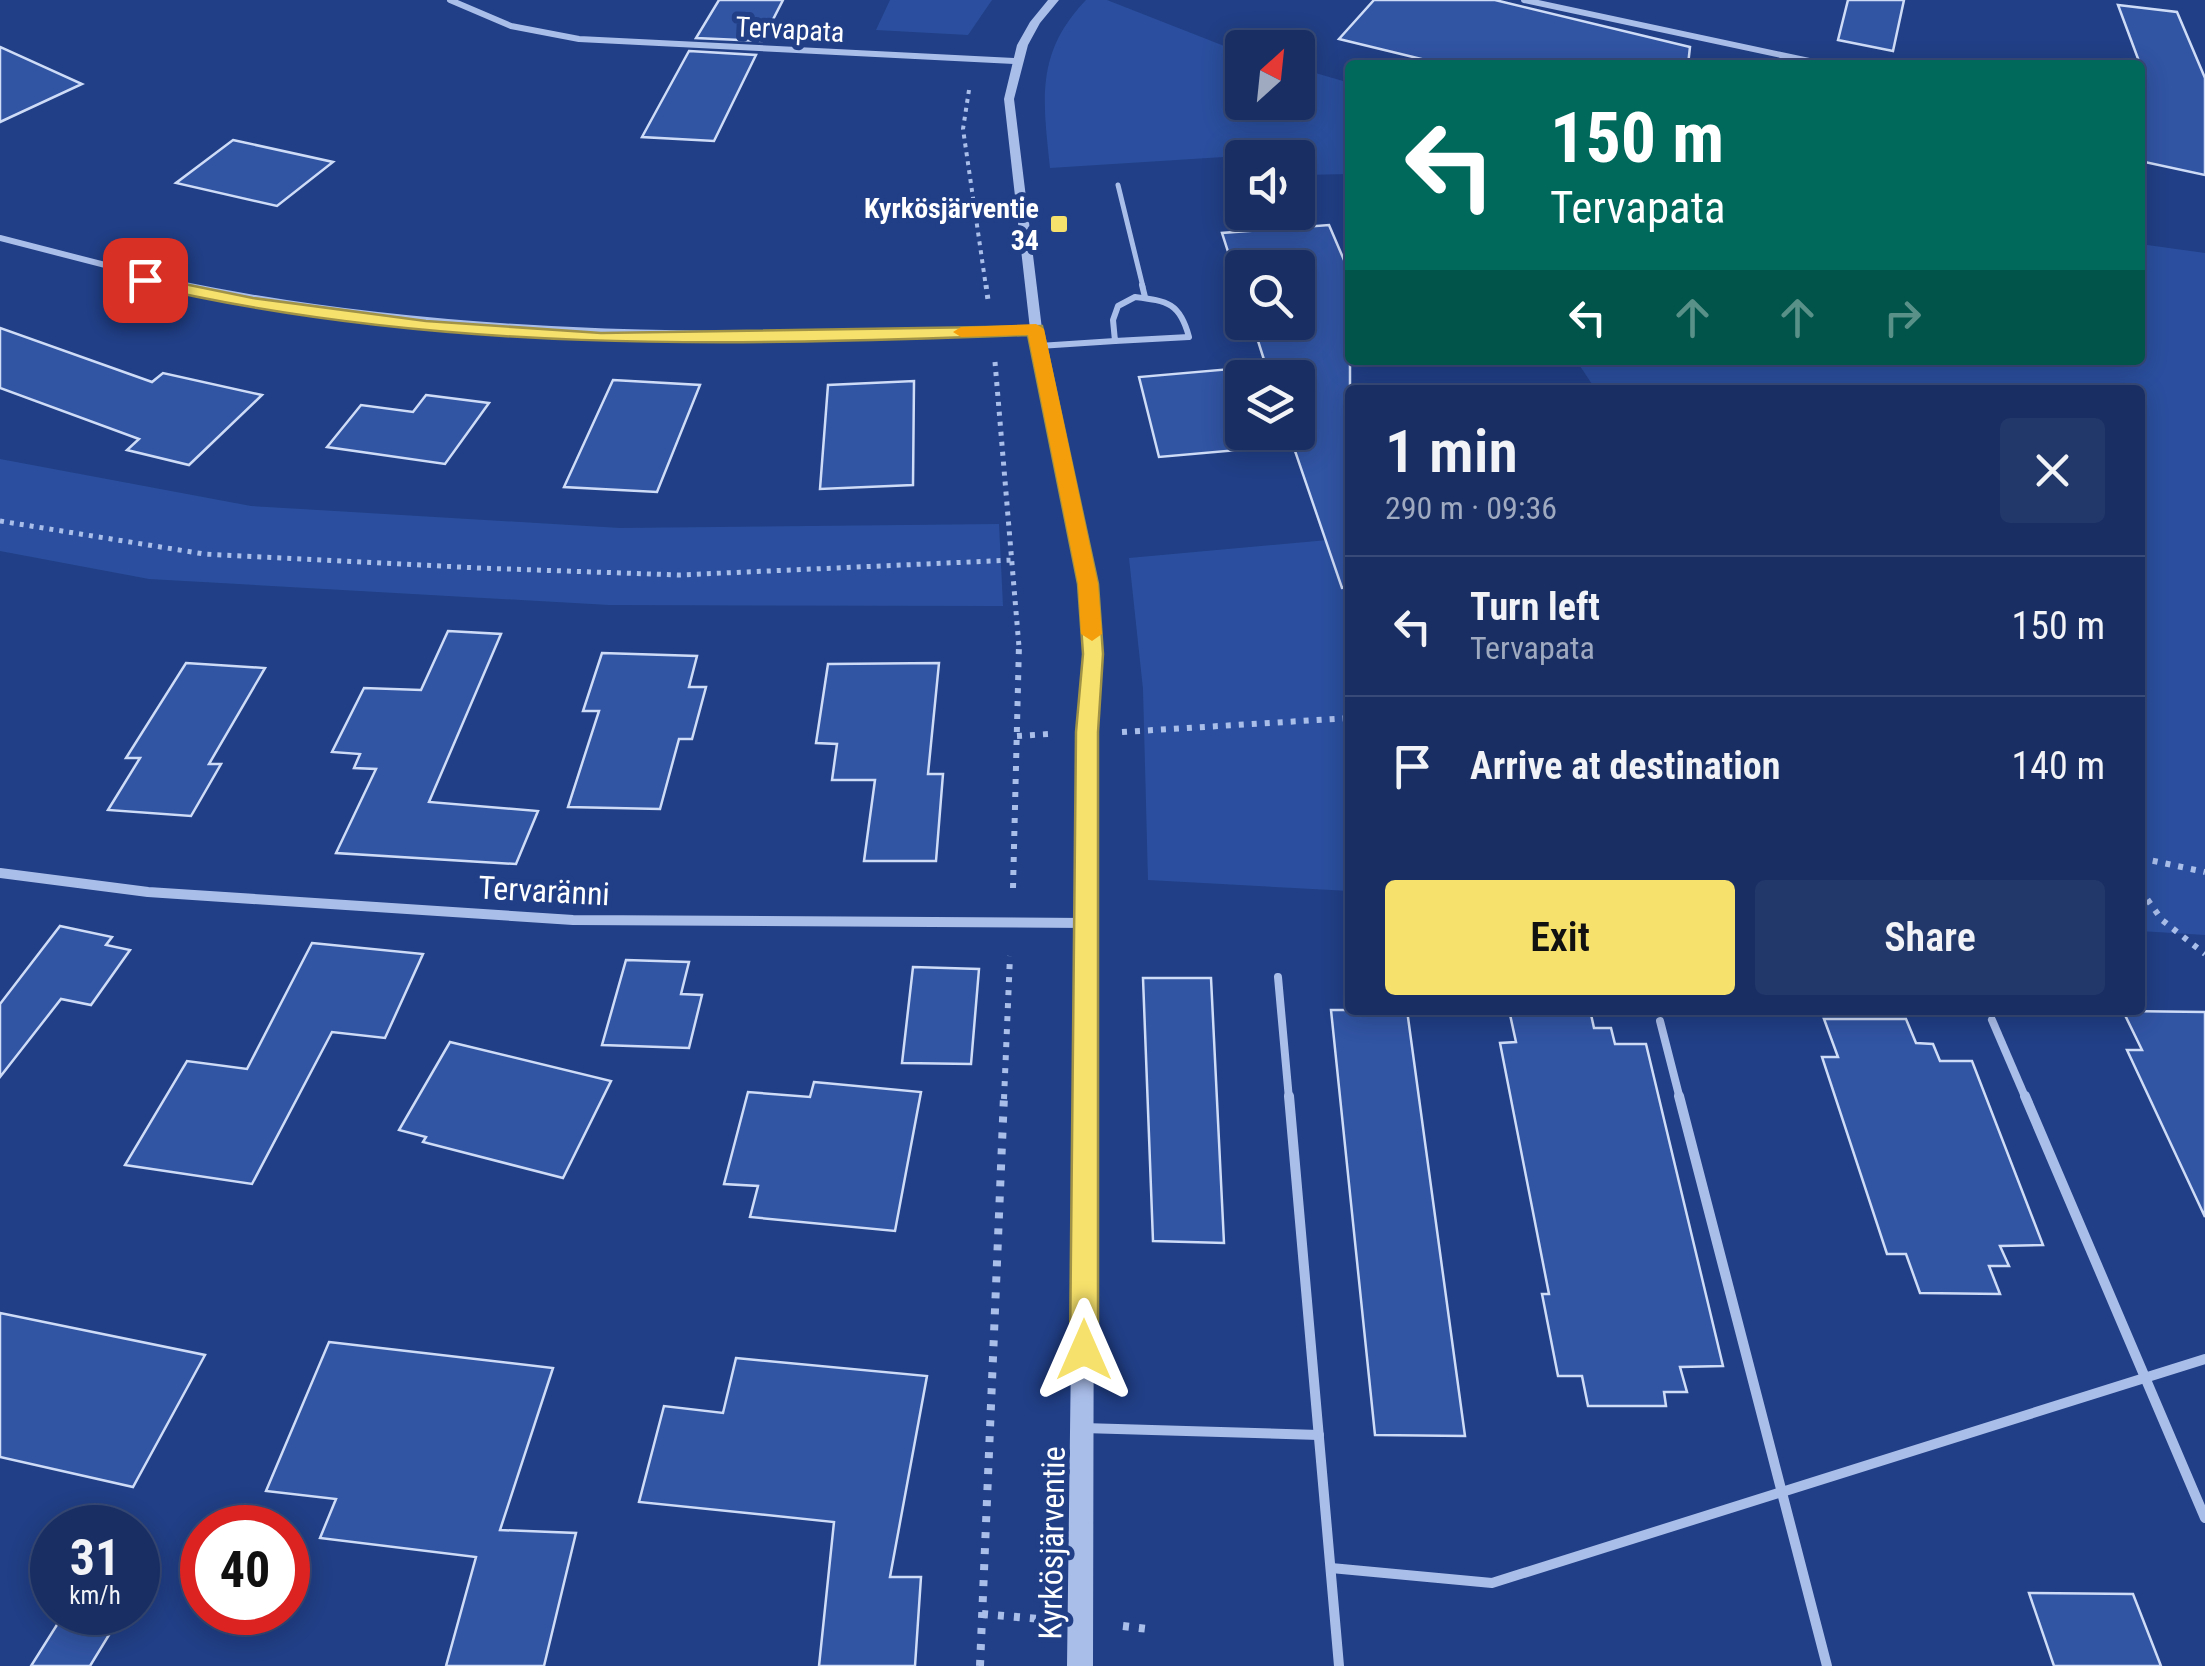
<!DOCTYPE html>
<meta charset="utf-8">
<style>
body{margin:0;font-family:"Roboto Condensed",sans-serif;background:#22376a;color:#f1f3f6;height:100vh;display:flex;flex-direction:column;font-size:38px;white-space:nowrap}
*{box-sizing:border-box;margin:0}
p{font-size:32px;color:#9fa9bf}
.icon{flex:none;width:55px;height:55px;fill:none;stroke:currentColor;stroke-width:2;stroke-linecap:round;stroke-linejoin:round}
.map{position:relative;flex:1;overflow:hidden}
.drawer{position:absolute;left:1345px;top:385px;width:800px;height:630px;display:flex;flex-direction:column;background:#192f64;border-radius:10px;box-shadow:0 5px 25px #0003,0 0 0 2px #374a78}
.drawer>*{flex:none}
.banner{position:absolute;left:1345px;top:60px;width:800px;height:305px;border-radius:10px;box-shadow:0 5px 25px #0003,0 0 0 2px #374a78;background:#00695c;color:#fff;overflow:hidden}
.needle{width:65px;rotate:27deg}
.tools{position:absolute;left:1225px;top:30px;display:grid;gap:20px}
.tools a{display:grid;place-items:center;width:90px;height:90px;border-radius:10px;background:#192f64;box-shadow:0 5px 25px #0003,0 0 0 2px #374a78;font-size:50px}
.speed{position:absolute;left:30px;top:1505px;display:flex;gap:20px;font-size:50px;font-weight:700;text-align:center}
.speed>*{display:grid;place-content:center;width:130px;height:130px;border-radius:50%;background:#192f64;box-shadow:0 5px 25px #0003,0 0 0 2px #374a78;line-height:1}
.speed small{font-size:25px;font-weight:400}
.speed .limit{border:15px solid #d22;background:#fff;color:#111}
.pin{position:absolute;display:grid;place-items:center;width:85px;height:85px;color:#fff;margin:-42px;border-radius:20px;box-shadow:0 5px 15px #0006}
.me{position:absolute;width:110px;margin:-55px;rotate:0deg;stroke-linejoin:round;filter:drop-shadow(0 0 8px #0008)}
.turn{display:flex;align-items:center;gap:35px;height:210px;padding:0 40px;font-size:45px}
.turn .icon{width:130px;height:130px;stroke-width:2.5}
.turn b{display:block;font-size:70px;line-height:85px}
.lanes{display:flex;align-items:center;height:95px;padding:0 40px;background:#0003;justify-content:center;gap:50px;direction:ltr}
.lanes .off{opacity:.35}
.round{display:grid;place-items:center;flex:none;width:105px;height:105px;border-radius:10px;background:#22376a}
.overview{display:flex;align-items:center;justify-content:space-between;height:170px;padding:0 40px}
h1{font-size:60px;font-weight:600;line-height:75px}
.button{display:flex;gap:20px;margin-top:auto;padding:20px 40px}
.button a{flex:1;height:115px;border-radius:10px;background:#f6e16c;color:#111;font-size:40px;font-weight:600;line-height:115px;text-align:center}
.button a+a{background:#22376a;color:#f1f3f6}
ul{padding:0;list-style:none}
li{display:flex;align-items:center;gap:30px;height:140px;padding:0 40px;border-top:2px solid #374a78}
li div{flex:1}
li b{display:block;font-size:38px}
li em{font-style:normal}
.map>svg:first-child{display:block}
.green{fill:#2b4f9e}
.building{fill:#3154a3;stroke:#cfdcf7;stroke-width:2.5;fill-rule:evenodd}
.lines{fill:none;stroke-linecap:round;stroke-linejoin:round}
.path-far3{stroke:#aabeea;stroke-width:4;stroke-dasharray:4 5;stroke-linecap:butt}
.path-far2{stroke:#aabeea;stroke-width:5;stroke-dasharray:4 6;stroke-linecap:butt}
.path-far1{stroke:#aabeea;stroke-width:6;stroke-dasharray:5 8;stroke-linecap:butt}
.path{stroke:#aabeea;stroke-width:8;stroke-dasharray:6 10;stroke-linecap:butt}
.service-far3{stroke:#aabeea;stroke-width:5}
.service-far2{stroke:#aabeea;stroke-width:6}
.service-far1{stroke:#aabeea;stroke-width:8}
.service{stroke:#aabeea;stroke-width:10}
.minor-far2{stroke:#aabeea;stroke-width:6}
.minor-far1{stroke:#aabeea;stroke-width:8}
.minor{stroke:#aabeea;stroke-width:10}
.tertiary{fill:#aabeea;fill-rule:evenodd}
.route{fill:#f6e16c;stroke:#a09246;stroke-width:2.5}
.slow{fill:#f59e0b}
.poi-dot{fill:#f6e16c;stroke:#213f86;stroke-width:4}
.labels{text-anchor:middle;stroke-width:10;stroke-linejoin:round;paint-order:stroke}
.far-street-label{font-size:28px;fill:#fff;stroke:#213f86}
.far-poi-label{font-size:28px;font-weight:bold;fill:#fff;stroke:#213f86;text-anchor:end}
.street-label{font-size:32px;fill:#fff;stroke:#213f86}
</style>
<div class="map">
<svg width="2205" height="1666" viewBox="0 0 2205 1666">
<rect width="100%" height="100%" fill="#213f86"/>
<!-- green -->
<g class="green">
<polygon points="890,0 992,0 968,35 876,30"/>
<path d="M 1086,0 L 1107,0 L 1242,53 L 1242,102 L 1298,102 L 1298,68 L 1350,83 L 1350,174 L 1298,175 L 1298,158 L 1271,154 L 1050,168 C 1043,100 1035,53 1086,0 Z"/>
<polygon points="2140,244 2205,253 2205,935 2140,931 2140,390 1566,390 1594,387 1576,360 2140,360"/>
<polygon points="0,459 251,506 620,528 999,524 1003,606 609,605 149,579 0,551"/>
<polygon points="1350,538 1350,891 1148,880 1143,689 1129,558"/>
</g>
<!-- building -->
<g class="building">
<polygon points="719,0 783,0 762,41 696,38"/>
<polygon points="1374,0 1495,0 1690,47 1688,65 1446,65 1339,39"/>
<polygon points="1848,0 1904,0 1893,51 1838,40"/>
<polygon points="2118,5 2177,12 2205,78 2205,175 2140,161 2140,64"/>
<polygon points="0,47 82,84 0,122"/>
<polygon points="689,51 756,55 714,141 642,137"/>
<polygon points="233,140 333,162 277,206 176,183"/>
<path d="M 1329,225 L 1350,274 L 1350,587 L 1342,588 L 1293,445 L 1159,457 L 1139,377 L 1266,366 L 1252,322 L 1298,322 L 1298,268 L 1242,268 L 1242,295 L 1222,233 ZM 1242,378 L 1298,378 L 1298,432 L 1242,432 Z"/>
<polygon points="0,328 152,382 163,373 262,395 189,465 127,450 139,439 0,388"/>
<polygon points="613,380 700,385 657,492 564,487"/>
<polygon points="914,381 913,485 820,489 828,385"/>
<polygon points="426,395 489,403 445,464 327,447 361,405 413,412"/>
<polygon points="448,631 501,634 429,802 538,811 516,864 336,853 376,769 354,768 360,754 332,752 364,688 421,690"/>
<polygon points="602,653 697,656 689,687 706,687 692,739 679,739 660,809 568,807 599,711 583,711"/>
<polygon points="186,663 265,668 209,764 221,764 191,816 108,810 140,758 126,758"/>
<polygon points="939,663 928,774 943,774 936,861 864,861 875,780 832,780 837,744 816,743 828,664"/>
<polygon points="60,926 112,937 106,945 130,950 91,1005 61,999 0,1077 0,1004"/>
<polygon points="312,943 423,954 385,1038 332,1032 252,1184 125,1165 187,1061 247,1069"/>
<polygon points="626,960 689,962 681,994 702,995 689,1048 602,1045"/>
<polygon points="913,967 979,969 971,1064 902,1063"/>
<polygon points="1143,978 1211,978 1224,1243 1153,1241"/>
<polygon points="1331,1010 1407,1010 1465,1436 1375,1435"/>
<polygon points="1509,1010 1590,1010 1594,1028 1611,1028 1615,1044 1646,1044 1723,1366 1680,1367 1687,1392 1664,1392 1666,1406 1588,1406 1582,1376 1558,1376 1542,1294 1549,1294 1500,1043 1516,1042"/>
<polygon points="2123,1011 2205,1012 2205,1217 2127,1050 2142,1050"/>
<polygon points="1824,1019 1906,1019 1916,1043 1933,1044 1940,1061 1972,1061 2043,1245 2000,1246 2009,1266 1989,1266 2000,1294 1920,1293 1906,1254 1887,1254 1822,1057 1838,1057"/>
<polygon points="450,1042 611,1081 563,1178 423,1142 426,1137 399,1130"/>
<polygon points="814,1082 921,1092 895,1231 750,1217 758,1186 724,1184 748,1092 810,1097"/>
<polygon points="0,1313 205,1355 133,1487 0,1457"/>
<polygon points="329,1342 553,1368 500,1530 576,1533 544,1666 446,1666 476,1557 320,1538 336,1499 266,1491"/>
<polygon points="736,1358 927,1376 890,1577 921,1577 915,1666 819,1666 834,1522 639,1502 664,1406 723,1413"/>
<polygon points="2029,1593 2133,1594 2161,1666 2054,1666"/>
<polygon points="65,1612 123,1612 90,1666 31,1666"/>
</g>
<g class="lines">
<!-- path-far3 -->
<polyline class="path-far3" points="969,90 963,129 986,287"/>
<!-- path-far2 -->
<g class="path-far2">
<polyline points="986,285 988,300"/>
<polyline points="995,362 1019,647"/>
<polyline points="0,521 204,554 479,568 679,575 1014,560"/>
</g>
<!-- path-far1 -->
<g class="path-far1">
<polyline points="1122,732 1350,718"/>
<polyline points="1017,736 1049,734"/>
<polyline points="2140,858 2205,872"/>
<polyline points="1013,888 1019,644"/>
<polyline points="2140,889 2162,920 2205,954"/>
<polyline points="1004,1099 1010,956"/>
</g>
<!-- path -->
<g class="path">
<polyline points="982,1614 1040,1619"/>
<polyline points="1123,1626 1148,1629"/>
<polyline points="980,1666 1004,1096"/>
</g>
<!-- service-far3 -->
<polyline class="service-far3" points="1118,185 1143,287"/>
<!-- service-far2 -->
<g class="service-far2">
<polyline points="1142,285 1145,297"/>
<path d="M 1135,297 C 1168,301 1180,303 1189,337 L 1115,341 L 1113,320 L 1118,306 Z"/>
<polyline points="1039,346 1115,341"/>
</g>
<!-- service-far1 -->
<g class="service-far1">
<polyline points="1278,977 1289,1099"/>
<polyline points="1992,1020 2026,1099"/>
<polyline points="1660,1021 1680,1099"/>
</g>
<!-- service -->
<g class="service">
<polyline points="1289,1096 1339,1666"/>
<polyline points="1679,1096 1827,1666"/>
<polyline points="2025,1096 2205,1518"/>
<polyline points="1083,1428 1319,1435"/>
<polyline points="1331,1568 1492,1583 2205,1359"/>
</g>
<!-- minor-far2 -->
<g class="minor-far2">
<polyline points="450,0 511,26 579,39 1014,61"/>
<polyline points="1524,0 1828,65"/>
<polyline points="0,238 191,287"/>
</g>
<!-- minor-far1 -->
<path class="minor-far1" d="M 179,285 C 462,343 748,339 1036,329"/>
<!-- minor -->
<polyline class="minor" points="0,873 148,892 573,920 1087,923"/>
<!-- tertiary -->
<polygon class="tertiary" points="1048,0 1059,0 1040,23 1028,45 1014,99 1042,329 1096,584 1101,654 1095,732 1093,1666 1067,1666 1079,732 1085,654 1080,584 1030,329 1004,99 1017,45 1030,22"/>
</g>
<!-- route -->
<path class="route" d="M 145,276 L 253,298 L 426,321 L 601,333 L 1042,326 L 1098,584 L 1103,654 L 1098,732 L 1098,1350 L 1094,1360 L 1084,1364 L 1074,1360 L 1070,1350 L 1076,732 L 1083,654 L 1078,584 L 1028,335 C 730,346 432,354 139,284 L 137,280 Z"/>
<!-- slow -->
<polygon class="slow" points="1036,324 1044,329 1098,584 1102,634 1092,641 1081,634 1078,584 1028,335 961,337 953,332 961,327"/>
<!-- markers -->
<rect class="poi-dot" x="1049" y="214" width="20" height="20" rx="5"/>
<g class="labels">
<!-- far-street labels -->
<g class="far-street-label">
<text transform="translate(790 29) rotate(3)" y="10">Tervapata</text>
</g>
<!-- far-poi labels -->
<g class="far-poi-label">
<text x="1039" y="218">Kyrkösjärventie<tspan x="1039" dy="32">34</tspan></text>
</g>
<!-- street labels -->
<g class="street-label">
<text transform="translate(544 891) rotate(3)" y="11">Tervaränni</text>
<text transform="translate(1052 1543) rotate(-89)" y="11">Kyrkösjärventie</text>
</g>
</g>
</svg>
<div class="tools">
<a><svg class="needle" viewBox="-14 -14 28 28"><path d="M0-13l5 13h-10z" fill="#e53935"/><path d="M0 13l5-13h-10z" fill="#9fa9bf"/></svg></a>
<a><svg class="icon" aria-label="sound" viewBox="0 0 24 24"><path d="M4 9h4l5-4v14l-5-4H4zM17 9q2 3 0 6"/></svg></a>
<a><svg class="icon" aria-label="search" viewBox="0 0 24 24"><circle cx="10" cy="10" r="6"/><path d="M15 15l6 6"/></svg></a>
<a><svg class="icon" aria-label="layers" viewBox="0 0 24 24"><path d="M12 4l9 5-9 5-9-5zM3 14l9 5 9-5"/></svg></a>
</div>
<div class="speed"><div>31<small>km/h</small></div><div class="limit">40</div></div>
<div class="pin" style="left:145px;top:280px;background:#d93025"><svg class="icon" aria-label="arrive" viewBox="0 0 24 24"><path d="M6 21V4h12l-3 4 3 4H6"/></svg></div>
<svg class="me" style="left:1084px;top:1350px" viewBox="-20 -20 40 40"><path d="M0-17L14 15 0 8-14 15z" fill="#f6e16c" stroke="#fff" stroke-width="4"/></svg>
<div class="banner">
<div class="turn"><svg class="icon" aria-label="left" viewBox="0 0 24 24"><path d="M17 20v-9H6M10 6l-5 5 5 5"/></svg><div><b>150 m</b>Tervapata</div></div>
<div class="lanes"><svg class="icon" aria-label="left" viewBox="0 0 24 24"><path d="M17 20v-9H6M10 6l-5 5 5 5"/></svg><svg class="icon off" aria-label="ahead" viewBox="0 0 24 24"><path d="M12 20V5M6 11l6-6 6 6"/></svg><svg class="icon off" aria-label="ahead" viewBox="0 0 24 24"><path d="M12 20V5M6 11l6-6 6 6"/></svg><svg class="icon off" aria-label="right" viewBox="0 0 24 24"><path d="M7 20v-9h11M14 6l5 5-5 5"/></svg></div>
</div>
<section class="drawer">
<div class="overview"><div><h1>1 min</h1><p>290 m · 09:36</p></div><a class="round"><svg class="icon" aria-label="close" viewBox="0 0 24 24"><path d="M6 6l12 12M18 6L6 18"/></svg></a></div>
<ul>
<li><svg class="icon" aria-label="left" viewBox="0 0 24 24"><path d="M17 20v-9H6M10 6l-5 5 5 5"/></svg><div><b>Turn left</b><p>Tervapata</p></div><em>150 m</em></li>
<li><svg class="icon" aria-label="arrive" viewBox="0 0 24 24"><path d="M6 21V4h12l-3 4 3 4H6"/></svg><div><b>Arrive at destination</b></div><em>140 m</em></li>
</ul>
<div class="button"><a>Exit</a><a>Share</a></div>
</section>
</div>
